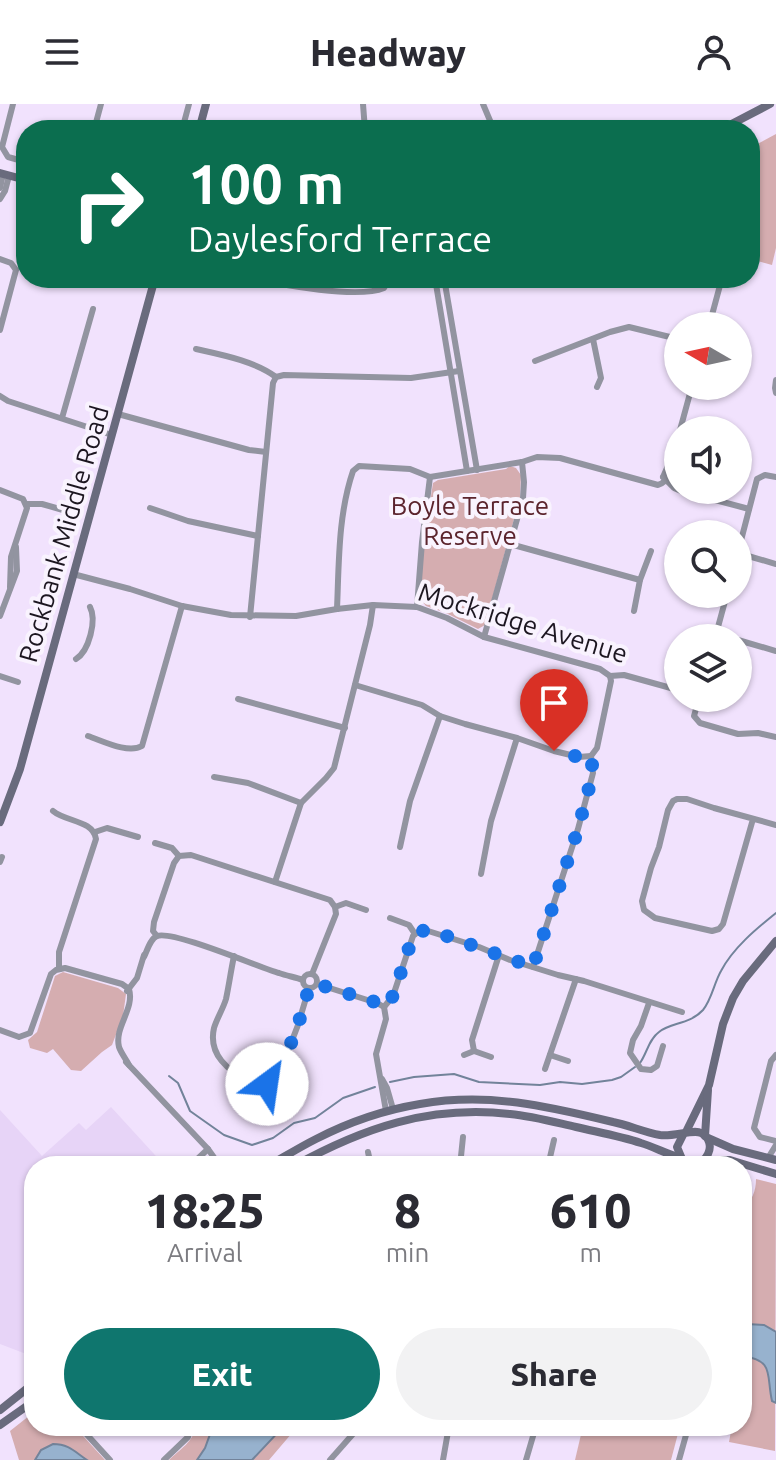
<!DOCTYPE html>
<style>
body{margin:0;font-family:Ubuntu,sans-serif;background:#f2f2f3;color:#2b2b33;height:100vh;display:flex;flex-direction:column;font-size:30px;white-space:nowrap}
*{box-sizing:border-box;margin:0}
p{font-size:26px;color:#7c7c81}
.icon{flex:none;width:44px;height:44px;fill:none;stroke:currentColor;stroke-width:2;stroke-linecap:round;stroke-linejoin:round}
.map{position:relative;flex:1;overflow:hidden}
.sheet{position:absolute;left:24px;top:1052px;width:728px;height:280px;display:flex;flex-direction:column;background:#fff;border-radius:32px;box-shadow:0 2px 6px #0004}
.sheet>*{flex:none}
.hud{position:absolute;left:16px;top:16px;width:744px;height:168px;border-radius:32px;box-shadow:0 2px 6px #0004;background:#0b6e4f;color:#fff;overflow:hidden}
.needle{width:52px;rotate:279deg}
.buttons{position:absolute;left:664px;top:208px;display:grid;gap:16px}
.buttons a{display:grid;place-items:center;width:88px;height:88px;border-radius:50%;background:#fff;box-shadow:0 2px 6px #0004;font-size:40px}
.pin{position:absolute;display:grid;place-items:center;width:68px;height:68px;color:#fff;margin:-82px -34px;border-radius:50% 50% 50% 0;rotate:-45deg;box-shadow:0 0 8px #0007}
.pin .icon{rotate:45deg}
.me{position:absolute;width:88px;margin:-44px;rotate:31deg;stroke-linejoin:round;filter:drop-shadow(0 0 6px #0008)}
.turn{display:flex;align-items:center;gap:28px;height:168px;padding:0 40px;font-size:36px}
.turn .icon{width:104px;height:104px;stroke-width:2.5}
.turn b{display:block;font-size:56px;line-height:68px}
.eta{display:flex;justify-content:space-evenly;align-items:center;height:136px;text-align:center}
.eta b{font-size:48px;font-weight:800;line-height:56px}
.button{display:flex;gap:16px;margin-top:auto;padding:16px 40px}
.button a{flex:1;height:92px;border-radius:48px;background:#0f766e;color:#fff;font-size:32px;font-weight:800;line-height:92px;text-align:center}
.button a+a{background:#f2f2f3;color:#2b2b33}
header{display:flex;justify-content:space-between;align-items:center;height:104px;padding:0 40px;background:#fff;font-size:36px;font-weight:800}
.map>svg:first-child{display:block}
.built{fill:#e7d4f7}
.green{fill:#d5adb0}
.water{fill:#97b2ce;stroke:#72839a;stroke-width:2}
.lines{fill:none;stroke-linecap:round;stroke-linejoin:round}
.stream{stroke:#72839a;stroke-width:2}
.street{stroke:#9294a0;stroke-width:6}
.secondary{stroke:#696b7d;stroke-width:8}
.route{stroke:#1a73e8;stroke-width:14;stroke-dasharray:0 25.2}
.labels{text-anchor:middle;stroke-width:8;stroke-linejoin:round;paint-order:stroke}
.park-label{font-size:26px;fill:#5b242d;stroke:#f9f3fe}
.street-label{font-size:26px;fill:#1c1620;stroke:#f9f3fe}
</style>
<header><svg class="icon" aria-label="menu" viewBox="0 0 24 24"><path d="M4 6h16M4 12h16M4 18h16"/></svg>Headway<svg class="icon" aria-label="person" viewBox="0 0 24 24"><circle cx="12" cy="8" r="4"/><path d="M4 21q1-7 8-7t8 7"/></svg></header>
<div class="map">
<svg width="776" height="1356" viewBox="0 0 776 1356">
<rect width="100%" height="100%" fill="#f1e2fd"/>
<!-- built -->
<polygon class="built" points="111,1003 165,1062 34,1062 34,1253 0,1240 0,1006 42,1052 79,1019 86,1026"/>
<!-- green -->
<g class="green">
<polygon points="776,30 776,144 772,161 750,155 750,44"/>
<polygon points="510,362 516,364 521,371 520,393 485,521 478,525 446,509 426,502 420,495 424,438 433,379 438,376 506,365"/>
<polygon points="63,868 118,884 126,890 123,912 112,941 102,948 81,967 71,966 53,945 47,949 30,944 28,936 37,928 55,872"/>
<path d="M 756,1075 L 776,1080 L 775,1347 L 729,1338 L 732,1322 L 742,1322 L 742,1104 C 752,1098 756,1087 756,1075 Z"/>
<polygon points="34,1308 34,1322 74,1322 105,1356 19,1356 10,1327"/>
<path d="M 195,1322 L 298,1322 L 269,1356 L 169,1356 C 179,1346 195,1337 195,1322 Z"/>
<polygon points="583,1322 680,1322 671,1356 575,1356"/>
</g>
<!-- water -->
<g class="water">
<path d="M 747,1220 L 764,1221 L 776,1228 L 776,1299 L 772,1297 C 766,1271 775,1256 742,1252 L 742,1222 Z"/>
<polygon points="213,1322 284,1322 252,1356 197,1356 205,1344"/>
<path d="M 53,1340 C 69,1340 75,1348 87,1356 L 35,1356 L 41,1346 Z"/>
</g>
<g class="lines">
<!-- stream -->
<g class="stream">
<path d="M 640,959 C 647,949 649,935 659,928 C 671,918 689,921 703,906 C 712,895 714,879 721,867 C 733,844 756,825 776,809"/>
<polyline points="169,972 178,979 190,1007 224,1031 252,1041 273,1034 294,1019 315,1014 343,994 375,983"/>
<polyline points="390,978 414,973 454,970 479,978 540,981 560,978 582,980 612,976 621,973 635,963"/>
</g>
<!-- street -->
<g class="street">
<polyline points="13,0 2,43 8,53 26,58"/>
<polyline points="363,0 365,26"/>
<polyline points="483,0 494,26"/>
<polyline points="94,26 101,0"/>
<polyline points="182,26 189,0"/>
<polyline points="479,26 491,21"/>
<polyline points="0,84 3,70"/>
<polyline points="0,95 5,87 9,72"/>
<polyline points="0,155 11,159 16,166 0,226"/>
<path d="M 253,174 C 281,181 358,195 384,184 L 390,174"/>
<polyline points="435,174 467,367"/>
<polyline points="444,174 477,366"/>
<polyline points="709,222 722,174"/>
<polyline points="593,235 601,274 597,283"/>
<path d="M 196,245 C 223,251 254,257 276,273"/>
<polyline points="535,257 610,228 629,223 678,235"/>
<polyline points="776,276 775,284 776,289"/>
<polyline points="0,292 8,297 112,331"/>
<polyline points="118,310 249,346 266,348"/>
<polyline points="62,314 93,205"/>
<polyline points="680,326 692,282"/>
<polyline points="663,373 674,384 681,387 749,405"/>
<polyline points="663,373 671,355 678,332"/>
<polyline points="0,386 23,395 27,404 11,453 10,483"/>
<polyline points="27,400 42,400 63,406"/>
<polyline points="150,404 188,417 258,432"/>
<polyline points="510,440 640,476"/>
<polyline points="738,448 757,375 765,371 776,373"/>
<polyline points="738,449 776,460"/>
<polyline points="73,470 130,485 182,502 231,511 296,512 337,505 373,501 417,503 447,514 484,533 600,565 610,572 624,571 678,586"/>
<polyline points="417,503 422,438 430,373"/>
<path d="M 337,505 C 339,459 338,411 353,367 L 359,362 L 410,365 L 430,373 L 522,358 L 537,353 L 560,354 L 658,381 C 670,377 671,367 671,355"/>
<polyline points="634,507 640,476 651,447"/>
<polyline points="0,512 17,467 16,443"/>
<polyline points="250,513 273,279 276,273 284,271 411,274 459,267"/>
<polyline points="716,529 732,534"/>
<polyline points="484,533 523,394 524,378 522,358"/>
<polyline points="715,534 727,490"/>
<polyline points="738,536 776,547"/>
<path d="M 76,555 C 89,547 97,516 90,503"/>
<polyline points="0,572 18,578"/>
<polyline points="355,581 422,601 440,612 465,620 517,634 554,647 579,653 591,652"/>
<polyline points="699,594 694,612 700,619 738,630 758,629 776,633"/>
<polyline points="238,595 345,624"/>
<path d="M 88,632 C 103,637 128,650 142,642 L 182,502"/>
<polyline points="214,673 248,679 301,699"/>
<path d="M 53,707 C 66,718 93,716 96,735 L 59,848 L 59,864"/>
<polyline points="753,715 723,820 719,825 712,827 655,814 644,806 642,797 651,764 659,743 668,706 673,697 677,695 687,695 714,704 776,721"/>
<polyline points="95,728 107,724 138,733"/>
<polyline points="155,739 172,744 179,752"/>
<polyline points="400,743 410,697 440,612"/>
<polyline points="0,758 2,753"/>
<polyline points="481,770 491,717 517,634"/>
<polyline points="275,778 301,699 326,674 334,664 370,521 373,501"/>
<polyline points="335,803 346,799 366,806"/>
<polyline points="390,814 409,821 415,830"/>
<polyline points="157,832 153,827 154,818 174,759 179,752 191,751 330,796 335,803 336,810 312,870"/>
<path d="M 234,852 C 231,866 229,881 226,895 C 223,905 217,914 214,924 C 208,950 228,968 250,976 C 261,980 269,983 278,973 L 298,921 L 309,884"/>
<path d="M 144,853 C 147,847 150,835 157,832 C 173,826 258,863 279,869 C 287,872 295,873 303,876"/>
<polyline points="533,863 578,725 593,669 591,652 597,644 611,577 610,572"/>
<circle cx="310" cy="877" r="7"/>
<polyline points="317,880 377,899 384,903 386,915 376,950 386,1007"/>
<polyline points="127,887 137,874 144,851"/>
<polyline points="649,899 641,922 633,936 630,949 641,965 651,966 657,962 663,942"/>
<polyline points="384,903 393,892 413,832 418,828 425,826 479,843 510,856 558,871 584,877 682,908"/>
<path d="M 0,926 L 19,933 L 30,929 L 51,870 L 56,866 L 65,864 L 122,880 L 129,885 C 135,905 114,923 119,943 C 121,949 126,955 129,961"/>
<polyline points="474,947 472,936 499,851"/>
<polyline points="464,951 474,947 491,953"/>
<polyline points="550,951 568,957"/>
<polyline points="776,951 771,957 754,1024 760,1033 776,1037"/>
<polyline points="126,958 208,1045 220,1062"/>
<polyline points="545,965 576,875"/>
<polyline points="382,975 387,984 393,1005"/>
<polyline points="368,1048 371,1062"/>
<polyline points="768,1054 776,1041"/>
<polyline points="190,1062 208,1045"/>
<polyline points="460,1062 463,1033"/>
<polyline points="548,1062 554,1036"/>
<polyline points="636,1062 638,1057"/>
<polyline points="742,1089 744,1086"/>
<polyline points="79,1322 110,1356"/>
<polyline points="714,1322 728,1325"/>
<polyline points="164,1356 188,1333 191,1322"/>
<polyline points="330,1356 360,1322"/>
<polyline points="443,1356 449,1322"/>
<polyline points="526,1356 536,1322"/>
<polyline points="679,1356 686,1331 685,1322"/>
</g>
<!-- secondary -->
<g class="secondary">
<polyline points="199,26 206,0"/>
<polyline points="720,26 770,0"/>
<polyline points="0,69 26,76"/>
<polyline points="0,718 20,665 155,174"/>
<polyline points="686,1028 709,981 723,920 733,894 743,877 776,837"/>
<polyline points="705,1032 708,986"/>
<polyline points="708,1034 733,1045 776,1056"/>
<polyline points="701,1057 730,1056 776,1070"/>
<path d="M 268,1062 C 284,1053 300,1043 316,1035 C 349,1018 384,1006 420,1000 C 488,988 547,1002 613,1018 C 628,1021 644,1028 660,1031 C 673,1033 694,1025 701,1029 C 709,1033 712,1042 708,1050 C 703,1061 691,1061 682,1055 L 677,1043 L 683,1031"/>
<path d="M 294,1062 C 363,1024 429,1001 510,1010 C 532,1012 554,1018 576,1023 C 597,1028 620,1032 641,1039 C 654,1043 667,1050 681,1054"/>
<polyline points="0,1306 34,1279"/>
<polyline points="0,1321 34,1297"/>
</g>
</g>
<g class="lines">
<!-- route -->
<polyline class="route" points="267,980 274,978 278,973 298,921 309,884 314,883 317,880 375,898 384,903 393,892 413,832 422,827 430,826 533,863 578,725 593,669 591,652 579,653 554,647"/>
</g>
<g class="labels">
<!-- park labels -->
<g class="park-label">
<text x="470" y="411">Boyle Terrace<tspan x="470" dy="30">Reserve</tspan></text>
</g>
<!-- street labels -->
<g class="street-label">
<text transform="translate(64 430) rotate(-74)" y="9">Rockbank Middle Road</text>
<text transform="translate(523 519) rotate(17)" y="9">Mockridge Avenue</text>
</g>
</g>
</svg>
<div class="buttons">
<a><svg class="needle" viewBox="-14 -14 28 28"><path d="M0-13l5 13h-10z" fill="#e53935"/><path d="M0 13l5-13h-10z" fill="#7c7c81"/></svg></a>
<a><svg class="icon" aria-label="sound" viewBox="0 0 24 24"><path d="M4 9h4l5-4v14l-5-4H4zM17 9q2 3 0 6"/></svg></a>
<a><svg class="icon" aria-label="search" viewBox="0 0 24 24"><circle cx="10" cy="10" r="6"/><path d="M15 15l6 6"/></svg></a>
<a><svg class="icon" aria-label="layers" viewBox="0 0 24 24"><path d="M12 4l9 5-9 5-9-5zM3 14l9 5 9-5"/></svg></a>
</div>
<div class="pin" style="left:554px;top:647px;background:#d93025"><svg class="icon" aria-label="arrive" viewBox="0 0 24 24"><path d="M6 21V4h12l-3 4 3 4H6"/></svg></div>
<svg class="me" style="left:267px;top:980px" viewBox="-20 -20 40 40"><circle r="19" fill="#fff"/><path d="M0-13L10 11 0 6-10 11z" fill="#1a73e8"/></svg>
<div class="hud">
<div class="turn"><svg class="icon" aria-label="right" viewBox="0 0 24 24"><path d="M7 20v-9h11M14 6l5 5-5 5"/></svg><div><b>100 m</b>Daylesford Terrace</div></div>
</div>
<section class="sheet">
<div class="eta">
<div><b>18:25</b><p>Arrival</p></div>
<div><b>8</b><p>min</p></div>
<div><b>610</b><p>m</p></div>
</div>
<div class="button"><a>Exit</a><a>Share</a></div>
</section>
</div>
